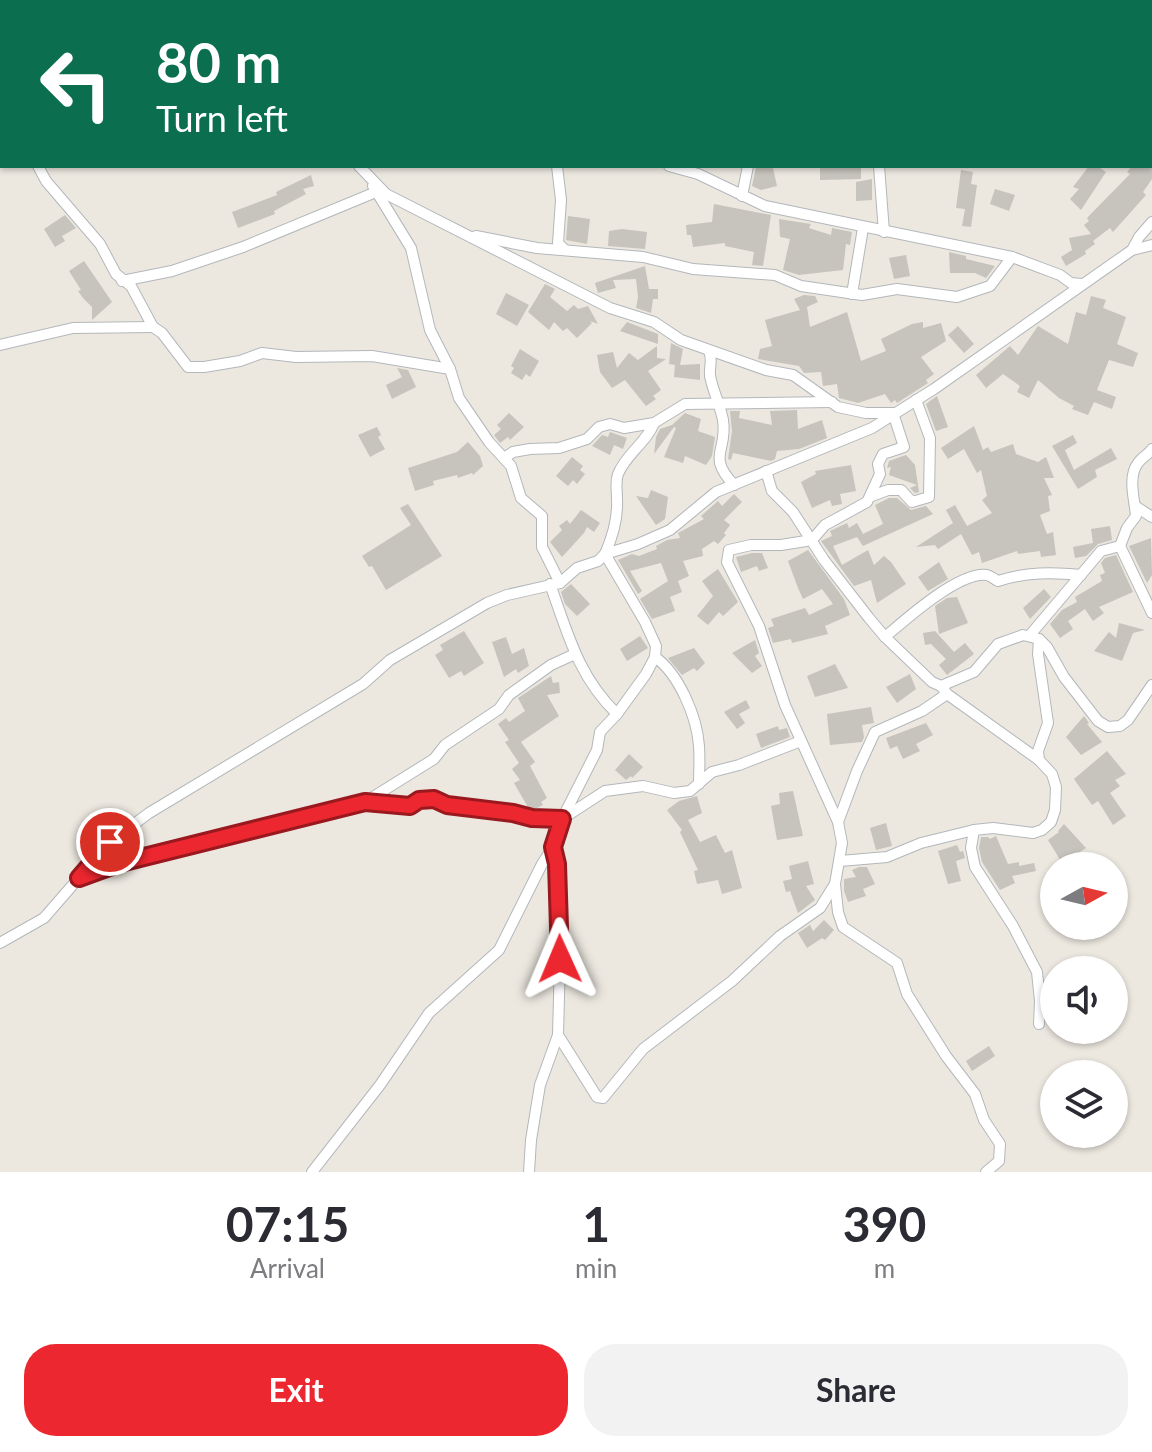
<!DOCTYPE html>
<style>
body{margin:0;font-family:Lato,sans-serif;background:#f2f2f3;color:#2b2b33;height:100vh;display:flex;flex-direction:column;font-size:30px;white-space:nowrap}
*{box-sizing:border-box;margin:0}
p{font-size:26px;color:#7c7c81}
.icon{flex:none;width:44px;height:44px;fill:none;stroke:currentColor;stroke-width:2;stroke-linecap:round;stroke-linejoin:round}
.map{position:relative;height:1172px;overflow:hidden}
.sheet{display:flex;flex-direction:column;background:#fff;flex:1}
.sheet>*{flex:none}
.top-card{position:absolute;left:0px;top:0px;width:1152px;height:168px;box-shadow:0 2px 6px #0004;background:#0b6e4f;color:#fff;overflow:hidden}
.needle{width:52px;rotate:82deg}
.controls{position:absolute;left:1040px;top:852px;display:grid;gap:16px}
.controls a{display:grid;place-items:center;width:88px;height:88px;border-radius:50%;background:#fff;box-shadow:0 2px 6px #0004;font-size:40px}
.pin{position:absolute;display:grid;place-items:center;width:68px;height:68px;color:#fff;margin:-34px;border:4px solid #fff;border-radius:50%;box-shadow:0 2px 8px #0007}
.me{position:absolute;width:88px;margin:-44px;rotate:359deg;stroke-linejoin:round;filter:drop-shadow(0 0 6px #0008)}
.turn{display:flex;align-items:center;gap:28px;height:168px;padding:0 24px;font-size:36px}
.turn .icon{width:104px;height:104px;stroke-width:2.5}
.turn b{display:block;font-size:56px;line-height:68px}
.eta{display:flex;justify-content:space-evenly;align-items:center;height:136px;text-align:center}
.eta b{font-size:48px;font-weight:700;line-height:56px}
.action{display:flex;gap:16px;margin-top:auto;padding:16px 24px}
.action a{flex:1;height:92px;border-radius:32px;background:#ec272f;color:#fff;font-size:32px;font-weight:700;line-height:92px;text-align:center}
.action a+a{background:#f2f2f3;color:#2b2b33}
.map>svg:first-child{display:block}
.building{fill:#c7c3bd}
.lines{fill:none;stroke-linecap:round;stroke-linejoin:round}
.street-casing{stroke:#b3b7bb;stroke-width:12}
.street{stroke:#fff;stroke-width:10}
.route-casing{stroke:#99191f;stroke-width:20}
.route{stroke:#ec272f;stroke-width:14}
</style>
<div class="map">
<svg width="1152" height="1172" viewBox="0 0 1152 1172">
<rect width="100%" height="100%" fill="#ece8e0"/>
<!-- building -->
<g class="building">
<polygon points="820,166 861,166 861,179 820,180"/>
<polygon points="1089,166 1097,166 1106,172 1081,210 1070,199 1079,189 1073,187"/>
<polygon points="1132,166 1152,166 1152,179 1143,192 1146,195 1113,232 1110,228 1093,241 1095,244 1085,251 1086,254 1066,266 1061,257 1072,250 1069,238 1091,234 1084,225 1089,221 1087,218 1130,174 1127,172"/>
<polygon points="756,167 773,168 777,186 761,190 752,186"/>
<polygon points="961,170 973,172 971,184 977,185 971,227 962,226 965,209 956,208"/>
<polygon points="311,175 314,186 303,189 306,194 274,211 275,214 238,228 232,212 277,195 276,192"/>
<polygon points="872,179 872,200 856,201 856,182"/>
<polygon points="995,189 1015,195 1009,211 990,204"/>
<polygon points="714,204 771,215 763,266 752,265 754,252 725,246 725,243 693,247 691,235 687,235 686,225 712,222"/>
<polygon points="65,215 76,228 62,236 65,241 55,247 44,229"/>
<polygon points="568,216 590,219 587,244 566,240"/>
<polygon points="779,219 811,224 809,228 831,235 832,228 852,232 850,245 846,244 843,270 799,275 783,270 790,239 780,237"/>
<polygon points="622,229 647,232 645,249 608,246 609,231"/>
<polygon points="949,252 966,256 966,259 995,266 986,278 975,273 950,273"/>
<polygon points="906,255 910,276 894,279 889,258"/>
<polygon points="84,261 112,302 92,320 92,307 83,298 78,291 81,290 69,271"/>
<polygon points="645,266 649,289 658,289 658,299 653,299 651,313 636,308 638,297 636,279 613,280 616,288 598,293 595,283"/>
<polygon points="545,284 555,289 550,297 567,311 574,305 578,309 588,306 598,324 590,321 592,323 577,338 567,328 563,331 554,322 549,330 528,312"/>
<polygon points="506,293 529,305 517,326 496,314"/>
<polygon points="804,295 815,296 818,302 807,307 810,327 847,312 861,361 886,351 881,339 912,324 923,322 923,328 941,323 946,341 921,357 934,374 926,380 928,383 897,403 895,400 891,403 885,394 858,403 839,398 837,384 823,386 821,372 804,373 799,366 758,359 760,349 772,346 765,320 800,310 794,299"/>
<polygon points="1091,296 1106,300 1103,308 1126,317 1117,344 1138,353 1133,367 1109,360 1097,390 1116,397 1112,409 1094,402 1088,415 1072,409 1074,406 1059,398 1038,380 1029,398 1017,392 1020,386 1003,374 986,388 976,375 1010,346 1018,355 1038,326 1068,344 1076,312 1086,315"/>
<polygon points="627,322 658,334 658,344 620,331"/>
<polygon points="958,326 974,344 964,353 948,335"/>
<polygon points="671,343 683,349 680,365 700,364 700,380 674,377 675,365 669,364"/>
<polygon points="657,346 657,358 666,359 648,371 661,390 653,396 656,399 646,406 625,380 612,388 600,372 597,355 613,352 617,368 629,353 638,360"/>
<polygon points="520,349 539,361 530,377 526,374 522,380 511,373 514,368 511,366"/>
<polygon points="397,368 408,370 416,387 392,399 386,385 402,377"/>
<polygon points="937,396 948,427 936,431 926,404"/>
<polygon points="797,410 798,429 822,420 827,438 799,449 777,451 775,459 771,461 733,453 731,460 728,459 732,431 730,411 740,411 739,418 772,425 770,411"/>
<polygon points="509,413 524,427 510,440 508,437 500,443 494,435 501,429 497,425"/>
<polygon points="685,413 701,419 698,431 715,437 712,456 706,465 685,456 683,463 664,457 676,428 674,427 654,454 656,437 660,429 672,425"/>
<polygon points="974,426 983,450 988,447 991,452 1013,444 1016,454 1038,462 1046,457 1054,478 1044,478 1052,495 1048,496 1050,511 1040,515 1047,534 1053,532 1056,555 1041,557 1040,551 1018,554 1017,551 982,563 979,552 972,555 961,534 938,549 935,545 916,547 953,523 946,510 955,505 967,526 992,513 982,500 987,496 981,470 977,473 964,449 948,459 941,448"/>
<polygon points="377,427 381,435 378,437 385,449 370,457 358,435"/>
<polygon points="610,432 627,438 623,449 614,445 610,455 592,446 602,435 608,437"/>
<polygon points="1073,435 1077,443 1065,450 1074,470 1111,448 1117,459 1095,470 1097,477 1078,489 1052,446"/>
<polygon points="468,442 480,456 483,466 473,475 472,473 458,478 457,475 433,481 434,485 415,491 408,468 457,452"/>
<polygon points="906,455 915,465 919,492 915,493 910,488 917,485 889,475 891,467 887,468 889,461"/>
<polygon points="572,457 583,466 580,470 585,474 577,484 573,480 568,486 556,476"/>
<polygon points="851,465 856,491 840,494 842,504 832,506 830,500 812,508 801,482 816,474 815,471"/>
<polygon points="651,490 668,497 665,519 656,525 636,496 648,498"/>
<polygon points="734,494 742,502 724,520 730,525 724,533 726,535 718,544 714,541 702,549 703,556 683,561 689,576 678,581 682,592 670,597 675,611 652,619 640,599 668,581 661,563 630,571 642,591 638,594 618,560 632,554 639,556 657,549 656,546 667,540 680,538 678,533 704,519 701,516 718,501 722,506"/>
<polygon points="889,498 897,498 911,510 926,506 933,514 863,546 857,537 833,546 842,565 868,550 874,565 884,556 891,562 906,584 877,603 871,580 854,586 821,541 832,536 830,531 847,523 849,528 857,523 863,534 883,524 875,505"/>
<polygon points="408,504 442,556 386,590 372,566 369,567 362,556 411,525 400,508"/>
<polygon points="581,510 600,523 594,532 587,527 584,533 562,557 550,542 562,530 559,526 567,520 570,524"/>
<polygon points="1110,526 1112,540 1098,544 1086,556 1075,558 1073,547 1093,543 1091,529"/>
<polygon points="1151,538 1152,575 1147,583 1129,546"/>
<polygon points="808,550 844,599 850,615 825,626 828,634 792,643 791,639 773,643 768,628 774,626 771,619 805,608 809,615 833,604 822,589 803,599 798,588 788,561"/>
<polygon points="752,553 762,553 768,568 759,571 757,566 741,572 736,557"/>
<polygon points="1116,555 1133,592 1099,607 1104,613 1093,621 1085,609 1068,621 1073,629 1060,638 1050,624 1062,610 1077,602 1075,597 1102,581 1100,575 1105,573 1101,563 1105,558"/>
<polygon points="939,562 948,579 928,591 918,577"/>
<polygon points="718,569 738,602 723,616 719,612 708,625 697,616 713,596 702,581"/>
<polygon points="571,584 590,604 577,616 565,604 561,592"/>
<polygon points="1044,589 1051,597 1030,619 1023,608"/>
<polygon points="957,597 968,623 939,634 935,606 947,598"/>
<polygon points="1119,623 1145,630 1133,633 1122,661 1094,651 1109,632 1116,638"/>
<polygon points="464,631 484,663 464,676 461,671 449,678 435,655 443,650 440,645"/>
<polygon points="935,631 954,652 965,643 974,654 947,675 939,665 946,659 931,644 925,645 923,633"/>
<polygon points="640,636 648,648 627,661 620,649"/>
<polygon points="506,637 512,654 524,648 529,666 518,673 516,669 504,677 492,642"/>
<polygon points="755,640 759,653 755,656 762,666 752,673 732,653"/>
<polygon points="694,648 705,663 697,671 694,668 682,675 668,658"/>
<polygon points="835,664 848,688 815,697 807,676"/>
<polygon points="910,674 916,689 897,703 886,687"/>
<polygon points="551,676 553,683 559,682 560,693 547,695 559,716 521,742 535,762 530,766 547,798 541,802 543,805 533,810 529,809 514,783 520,780 512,769 519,763 505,742 509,740 498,724 506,718 509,722 525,711 518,698"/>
<polygon points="746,700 750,708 739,714 745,723 737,729 724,712"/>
<polygon points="871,707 874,723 862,725 864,737 862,742 830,745 827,714"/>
<polygon points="1084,716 1089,723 1087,724 1102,742 1081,755 1066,737"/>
<polygon points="926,723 933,735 916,744 920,751 903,759 897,746 890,749 886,738"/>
<polygon points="778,726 779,730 787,728 790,737 761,748 756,734"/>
<polygon points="1107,751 1126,774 1115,780 1120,786 1110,793 1126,816 1113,825 1098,801 1092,805 1074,779"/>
<polygon points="629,754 643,767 632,778 631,776 626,780 615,770"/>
<polygon points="793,791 803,836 777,840 771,806 780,804 779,793"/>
<polygon points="697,796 702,813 688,820 700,842 716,835 725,853 732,850 742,888 722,894 718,880 697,884 694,871 698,870 680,832 682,830 667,810 679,801"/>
<polygon points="886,823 892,846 876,850 870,828"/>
<polygon points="1064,824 1086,848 1062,863 1048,840 1059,832 1058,831"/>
<polygon points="996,836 1008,864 1019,862 1019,866 1034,863 1036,871 1012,876 1015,883 1000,890 982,862 979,848 981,837 988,837 990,839"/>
<polygon points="957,845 960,852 963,851 965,858 956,861 961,881 948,884 938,851"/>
<polygon points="808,861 814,884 806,886 815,900 798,913 790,891 786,892 783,881 792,879 789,866"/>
<polygon points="859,867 867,867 875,884 863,889 866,896 848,902 844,891 844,879 856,877 852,870"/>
<polygon points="824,920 834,930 825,940 822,938 807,948 798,933 810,925 813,931"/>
<polygon points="989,1046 995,1056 972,1071 966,1061"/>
</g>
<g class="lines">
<defs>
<g id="street">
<polyline points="233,0 234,2"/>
<polyline points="306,0 312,2"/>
<polyline points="657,2 670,0"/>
<polyline points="789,2 791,0"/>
<polyline points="874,2 874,0"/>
<polyline points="1113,2 1113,0"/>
<polyline points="0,25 2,26"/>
<polyline points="1150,91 1152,92"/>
<polyline points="0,121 2,122"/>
<polyline points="38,166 46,181 100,244 116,274 131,286 153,327 162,333 188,367 204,367 240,361 262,353 296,357 372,356 450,369"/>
<polyline points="359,166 386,194 610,308 654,322 681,340 766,370 793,375 838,407 866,413 893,413 904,447 883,454 878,464 880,474 867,502 825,525 812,540 781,545 751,545 729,550 727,562 759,626 785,705 838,822 842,843 835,884 838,912 843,927 897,963 907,994 946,1056 975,1094 984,1120 1000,1144 999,1161 986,1172"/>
<polyline points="557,166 561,200 558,243 565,250"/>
<polyline points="669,166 698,174 765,206 1012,257 1060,275 1071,283 1081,284"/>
<polyline points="879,166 884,232"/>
<polyline points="373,186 411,248 430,330 450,369 459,398 489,442 511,466 521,498 542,516 542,547 560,583"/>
<polyline points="742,196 748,166"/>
<polyline points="476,236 537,248 643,257 693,269 775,275 801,286 862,295 897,289 957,297 990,286 1012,257"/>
<polyline points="1132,250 1152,245"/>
<polyline points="122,281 172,271 243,247 376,192"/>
<polyline points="852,294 863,228"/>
<polyline points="0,345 73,328 153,327"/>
<path d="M 709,351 C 713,360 709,367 710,376 C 713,391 720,405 723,420 C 728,452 706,455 734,485"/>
<path d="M 1152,449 C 1148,455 1142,457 1138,463 C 1127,477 1135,501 1136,516 L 1127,528 L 1120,546 L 1152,613"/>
<polyline points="504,458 513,452 530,449 559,448 587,439 599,427 610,424 624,428 654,423 685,404 832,402"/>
<polyline points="766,471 772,491 793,512 824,560 869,618 885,637 932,682 941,686 947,694 1039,760"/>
<polyline points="872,496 888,490 901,490 912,502 929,497 930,438 916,400"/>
<polyline points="1135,506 1152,517"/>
<path d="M 550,584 C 568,634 578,676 617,714"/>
<polyline points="1030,635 1101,551 1120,546"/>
<path d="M 885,637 C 905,620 959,571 987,575 C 991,576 994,579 998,581 C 1026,572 1052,572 1081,575"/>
<path d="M 655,657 C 679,674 697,717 699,746 C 700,759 699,772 699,784"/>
<polyline points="941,686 974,672 998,644 1023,635 1039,639 1047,647 1064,677 1098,721 1108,727 1120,726 1128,720 1152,685"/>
<polyline points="365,802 410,806 419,800 434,799 447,805 532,818 562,819 605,791 643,786 674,793 690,791 712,772 739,765 801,741"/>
<polyline points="838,822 857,771 875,732 922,711 947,694"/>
<polyline points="974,830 971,848 975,867 1013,926 1037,972 1040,1001 1039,1024"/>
<polyline points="840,861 887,857 921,843 974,830 993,828 1033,833 1042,830 1051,822 1055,810 1056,787 1052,774 1039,760 1038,751 1048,723 1038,654 1039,639"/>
<polyline points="80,878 120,863 365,802 434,759 445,745 499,709 509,695 551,665 575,654"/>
<polyline points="0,943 44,918 110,842 149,813 363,684 390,660 487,603 507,595 560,583 577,568 598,561 605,554 638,544 670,530 716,492 872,428 934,389 1132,250 1139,237 1152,222"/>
<polyline points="558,1035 597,1097 603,1098 643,1049 732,981 780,936 820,908 835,884"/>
<path d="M 312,1172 L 380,1085 L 429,1013 L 499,950 L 542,864 L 553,847 L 562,819 L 597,750 L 600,732 L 617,714 L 646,674 L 655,657 L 656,646 L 645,622 L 605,554 C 613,536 618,518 617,499 C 617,489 615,483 618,474 C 626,454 647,442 654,423"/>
<polyline points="529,1172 531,1140 540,1085 558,1035 560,959 556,851 553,847"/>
</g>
</defs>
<!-- street casing -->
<use href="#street" class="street-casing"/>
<!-- street -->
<use href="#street" class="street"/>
</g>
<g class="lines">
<defs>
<polyline id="route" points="110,842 79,878 120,863 365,802 410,806 419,800 434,799 447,805 513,813 532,818 562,819 553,847 557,864 560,959"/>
</defs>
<!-- route casing -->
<use href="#route" class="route-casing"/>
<!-- route -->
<use href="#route" class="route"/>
</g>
</svg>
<div class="controls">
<a><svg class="needle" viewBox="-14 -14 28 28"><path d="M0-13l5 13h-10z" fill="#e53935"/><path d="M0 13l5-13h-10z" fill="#7c7c81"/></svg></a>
<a><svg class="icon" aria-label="sound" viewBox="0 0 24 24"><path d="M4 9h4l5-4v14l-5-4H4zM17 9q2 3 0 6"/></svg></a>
<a><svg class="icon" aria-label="layers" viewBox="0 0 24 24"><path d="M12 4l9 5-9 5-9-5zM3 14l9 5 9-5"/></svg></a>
</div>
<div class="pin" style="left:110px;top:842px;background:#d93025"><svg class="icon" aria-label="arrive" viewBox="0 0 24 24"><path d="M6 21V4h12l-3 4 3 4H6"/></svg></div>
<svg class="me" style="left:560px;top:959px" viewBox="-20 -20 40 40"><path d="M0-17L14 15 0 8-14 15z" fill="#ec272f" stroke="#fff" stroke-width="4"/></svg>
<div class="top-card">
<div class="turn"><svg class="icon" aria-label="left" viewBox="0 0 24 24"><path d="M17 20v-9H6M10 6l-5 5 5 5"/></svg><div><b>80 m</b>Turn left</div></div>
</div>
</div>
<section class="sheet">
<div class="eta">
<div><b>07:15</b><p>Arrival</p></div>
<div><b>1</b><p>min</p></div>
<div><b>390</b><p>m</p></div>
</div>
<div class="action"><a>Exit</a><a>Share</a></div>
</section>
